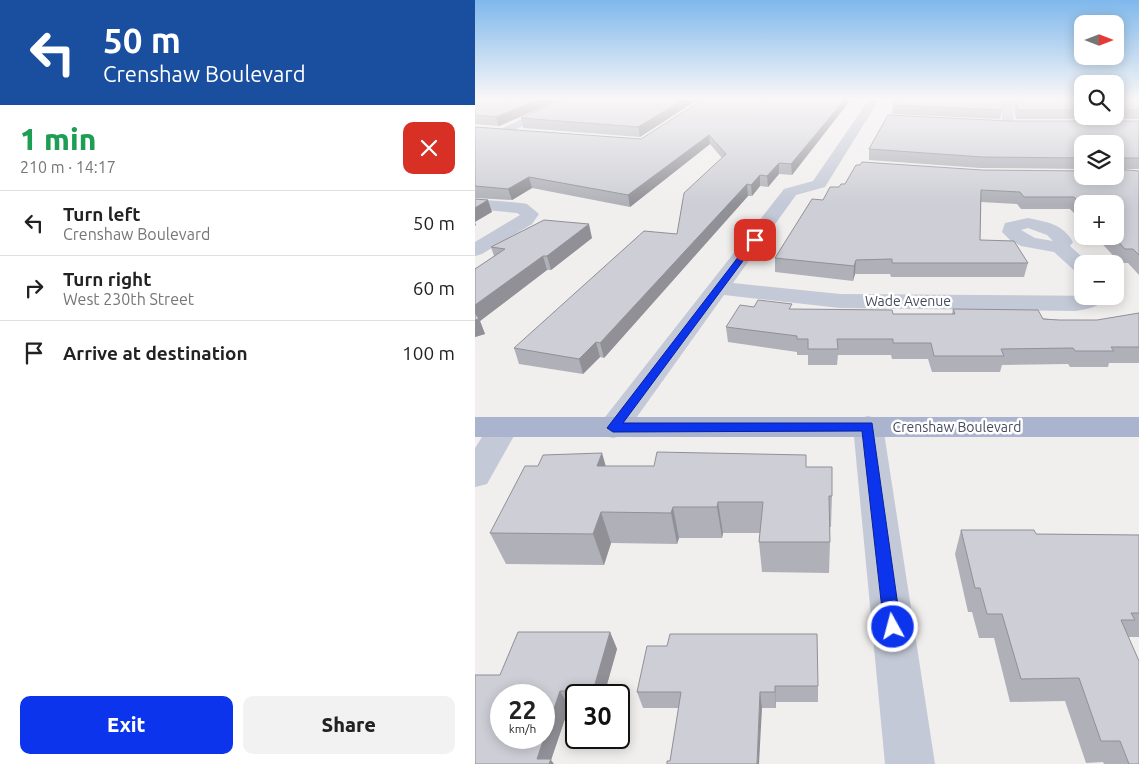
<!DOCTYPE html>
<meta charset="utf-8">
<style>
body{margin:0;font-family:Ubuntu,sans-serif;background:#f2f2f2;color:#222;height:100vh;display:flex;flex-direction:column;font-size:19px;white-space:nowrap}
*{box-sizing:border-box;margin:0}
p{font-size:16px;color:#767676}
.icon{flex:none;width:28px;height:28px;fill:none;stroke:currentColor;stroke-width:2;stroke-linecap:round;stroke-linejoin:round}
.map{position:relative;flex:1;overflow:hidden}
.side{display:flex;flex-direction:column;background:#fff;width:475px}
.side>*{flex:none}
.guide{background:#1a4fa0;color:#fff;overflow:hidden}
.needle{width:32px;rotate:90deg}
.tools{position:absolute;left:599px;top:15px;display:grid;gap:10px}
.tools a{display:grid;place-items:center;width:50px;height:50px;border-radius:10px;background:#fff;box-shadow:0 2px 12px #0003;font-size:25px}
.speed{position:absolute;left:15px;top:684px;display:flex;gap:10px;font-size:25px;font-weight:700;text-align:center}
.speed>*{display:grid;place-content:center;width:65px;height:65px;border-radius:50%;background:#fff;box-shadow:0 2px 12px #0003;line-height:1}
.speed small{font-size:12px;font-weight:400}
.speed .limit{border:2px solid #111;border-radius:8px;background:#fff;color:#111}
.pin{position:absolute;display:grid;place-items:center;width:42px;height:42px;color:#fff;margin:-21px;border-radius:10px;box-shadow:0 2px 8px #0006}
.me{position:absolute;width:55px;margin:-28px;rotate:353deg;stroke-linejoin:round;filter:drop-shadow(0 0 4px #0008)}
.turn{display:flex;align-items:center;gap:18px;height:105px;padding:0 20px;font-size:22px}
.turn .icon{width:65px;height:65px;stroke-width:2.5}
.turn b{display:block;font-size:35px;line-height:42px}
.round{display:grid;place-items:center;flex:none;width:52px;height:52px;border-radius:10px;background:#f2f2f2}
.headline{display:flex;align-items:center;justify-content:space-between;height:85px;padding:0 20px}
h1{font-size:30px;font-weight:800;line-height:38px;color:#1e9e55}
.button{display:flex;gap:10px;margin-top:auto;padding:10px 20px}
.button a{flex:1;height:58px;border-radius:10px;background:#0c34ec;color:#fff;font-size:20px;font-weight:800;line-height:58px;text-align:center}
.button a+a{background:#f2f2f2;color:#222}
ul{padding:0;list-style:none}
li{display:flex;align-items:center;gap:15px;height:65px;padding:0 20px;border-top:1px solid #e0e0e0}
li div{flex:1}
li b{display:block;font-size:19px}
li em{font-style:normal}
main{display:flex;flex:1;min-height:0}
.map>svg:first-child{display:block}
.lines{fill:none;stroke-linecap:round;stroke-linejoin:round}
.minor{fill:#c3c9d6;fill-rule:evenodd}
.major{fill:#abb4cf;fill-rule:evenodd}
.wall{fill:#b0b1b8}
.shaded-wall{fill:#909096}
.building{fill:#cdced6;stroke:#909096;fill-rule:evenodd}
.route{fill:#0c34ec;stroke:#082299}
.labels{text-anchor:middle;stroke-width:5;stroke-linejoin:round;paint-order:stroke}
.street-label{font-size:14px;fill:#454b5d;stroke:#fff}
</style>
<main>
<section class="side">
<div class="guide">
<div class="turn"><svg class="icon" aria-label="left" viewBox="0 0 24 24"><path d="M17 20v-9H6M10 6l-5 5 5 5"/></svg><div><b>50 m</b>Crenshaw Boulevard</div></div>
</div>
<div class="headline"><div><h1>1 min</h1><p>210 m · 14:17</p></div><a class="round" style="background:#d93025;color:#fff"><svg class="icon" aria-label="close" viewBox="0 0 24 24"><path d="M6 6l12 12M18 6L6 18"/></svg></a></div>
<ul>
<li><svg class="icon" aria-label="left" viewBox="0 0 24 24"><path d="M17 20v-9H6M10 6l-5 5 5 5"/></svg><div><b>Turn left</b><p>Crenshaw Boulevard</p></div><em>50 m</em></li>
<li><svg class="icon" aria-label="right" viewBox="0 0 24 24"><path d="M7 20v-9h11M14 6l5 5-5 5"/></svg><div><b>Turn right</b><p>West 230th Street</p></div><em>60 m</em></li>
<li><svg class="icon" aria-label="arrive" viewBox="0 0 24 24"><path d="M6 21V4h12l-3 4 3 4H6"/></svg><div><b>Arrive at destination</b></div><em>100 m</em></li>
</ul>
<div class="button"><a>Exit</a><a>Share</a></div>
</section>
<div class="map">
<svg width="664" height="764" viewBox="0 0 664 764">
<rect width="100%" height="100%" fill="#f1eeee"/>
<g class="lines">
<!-- minor -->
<g class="minor">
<polygon points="93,98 107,98 29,135 21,135 19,132"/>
<path d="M 395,98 L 405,98 L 350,187 L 321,195 L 258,283 L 365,294 L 632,296 C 624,308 613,309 600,311 L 365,308 L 249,295 L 149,435 L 138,438 L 127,435 L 123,428 L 127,421 L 309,189 L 338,181 Z"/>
<polygon points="527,98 537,98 539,125 537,128 533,129 527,125"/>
<polygon points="0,199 46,203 52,204 64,214 57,224 7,254 0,256 0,242 45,215 42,213 0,209"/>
<path d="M 553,218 C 572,222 588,224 598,242 L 595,246 L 615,264 L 608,264 L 608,274 L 601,272 L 579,252 L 546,246 L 535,240 L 527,232 L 530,223 ZM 553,228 L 572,235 L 578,241 L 560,238 L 546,230 Z"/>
<polygon points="393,416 404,419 408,426 460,764 410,764 378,426 382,419"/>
<polygon points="29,417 40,420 44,427 12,484 0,487 0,448 18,420"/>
</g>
<!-- major -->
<rect class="major" x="0" y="417" width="664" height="20"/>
</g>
<!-- wall -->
<g class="wall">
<polygon points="0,98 89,98 24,126 0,124"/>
<polygon points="225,98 165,137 48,128 46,118"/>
<polygon points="377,98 317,175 304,174 293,187 285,186 277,196 273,196 129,358 125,357 108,374 44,364 39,348 202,234 247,158 235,144 155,207 57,188 37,200 0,198 0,127 166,139"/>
<polygon points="537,98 608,98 608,116 640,116 640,98 664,98 664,119 541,119"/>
<polygon points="418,105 527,110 525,119 417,114"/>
<polygon points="535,121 664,121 664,169 640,169 608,144 608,169 505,168 394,160 394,149"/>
<polygon points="507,170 608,171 664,171 664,275 653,263 645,263 620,236 640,236 608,204 608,222 595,209 546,209 542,204 506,202 505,240 553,263 549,277 416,277 415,274 380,274 378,281 300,272 300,258 348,200 364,187 370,184"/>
<polygon points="117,238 76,270 72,270 5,321 10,334 0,337 0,269 19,256 16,247"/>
<polygon points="279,307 418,314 477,314 478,309 584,320 622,320 664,313 664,363 634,363 633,367 595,367 593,364 527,365 525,372 457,372 453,359 417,359 416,355 363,355 362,365 333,365 333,355 322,355 322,352 253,342 251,327"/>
<polygon points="131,466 331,467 357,496 356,527 355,527 355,542 354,573 287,572 284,542 285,533 248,533 247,538 204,538 202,544 136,543 129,565 31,564 15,533"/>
<polygon points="486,530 561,534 664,535 664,637 653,637 664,764 629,764 628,762 611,763 590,701 535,702 519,638 504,638 497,612 493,612 480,554"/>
<polygon points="135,632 142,649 129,695 101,695 101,707 94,707 76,760 0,764 25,675"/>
<polygon points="192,646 343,686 343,702 301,702 301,708 287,708 195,761 204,708 168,708 162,692"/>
</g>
<!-- shaded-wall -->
<g class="shaded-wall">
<polygon points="67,98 89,98 24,126 21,117"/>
<polygon points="211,98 225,98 165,137 163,127"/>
<polygon points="371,98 377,98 317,175 316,164"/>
<polygon points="234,135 235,144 155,207 153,195"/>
<polygon points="304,163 304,174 293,187 292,176"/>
<polygon points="285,175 285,186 277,196 276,185"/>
<polygon points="54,177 57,188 37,200 33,189"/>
<polygon points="272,184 273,196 129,358 125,343"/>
<polygon points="13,200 17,212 0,222 1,225 0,226 0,208"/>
<polygon points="114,224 117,238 76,270 72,256"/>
<polygon points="68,256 72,270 5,321 10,334 0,337 0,305"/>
<polygon points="381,260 380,274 378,281 379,266"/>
<polygon points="121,342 125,357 108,374 104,359"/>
<polygon points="127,453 136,484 122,466"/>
<polygon points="243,502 248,533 247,538 242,507"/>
<polygon points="198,507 204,538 202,544 196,513"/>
<polygon points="126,512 136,543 129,565 118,534"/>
<polygon points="135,632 142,649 129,695 120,695 118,691"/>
<polygon points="300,686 301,702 301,708 300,692"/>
<polygon points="85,691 94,707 76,760 79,764 65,764 62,759"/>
<polygon points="285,692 287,708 284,764 282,764"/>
</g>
<!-- building -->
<g class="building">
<polygon points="0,98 67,98 21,117 0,115"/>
<polygon points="92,98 211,98 163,127 46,118"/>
<polygon points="230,98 371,98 316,164 304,163 292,176 285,175 276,185 272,184 125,343 121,342 104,359 39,348 169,231 202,234 209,193 251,154 234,135 153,195 54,177 33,189 0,186 0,127 166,139"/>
<polygon points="422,98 527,98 527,110 418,105"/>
<polygon points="540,98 608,98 608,110 543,110"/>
<rect x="640" y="98" width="24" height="12"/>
<polygon points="413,115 535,121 664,121 664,158 644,158 642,163 640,163 640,144 608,144 608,158 507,157 394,149"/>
<polygon points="387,162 507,170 608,171 608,176 640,176 640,169 664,171 664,255 658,249 650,249 638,236 640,236 640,204 608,204 608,206 599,197 549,197 545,192 506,190 505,240 539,241 553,263 417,263 417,259 381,260 379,266 300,258 337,199 348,200 355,187 364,187 366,184 370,184 381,165 385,165"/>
<polygon points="0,199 13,200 0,208"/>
<polygon points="69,220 114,224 72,256 68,256 0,305 0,269 30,249 16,247"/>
<polygon points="283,300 317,304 314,309 417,310 418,314 480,314 478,309 563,310 568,319 584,320 622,320 664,313 664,347 636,347 639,351 600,351 598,348 526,349 529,356 459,356 456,343 418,343 418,339 362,339 363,349 333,349 333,339 322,339 322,336 251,327 265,305 279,307"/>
<polygon points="0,313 4,319 0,320"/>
<polygon points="182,452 331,455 331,467 357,467 357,496 354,496 355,542 284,542 288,502 243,502 242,507 198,507 196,513 126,512 118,534 15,533 50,466 63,466 68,455 127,453 122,466 179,466"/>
<polygon points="486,530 559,530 561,534 664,535 664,613 656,613 660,620 646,620 664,661 664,764 654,764 645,741 626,741 604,678 546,679 527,614 512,614 505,588 500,588"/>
<path d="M 43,632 L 135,632 L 118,691 L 85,691 L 62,759 L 76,759 L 74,764 L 0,764 L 0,675 L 25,675 ZM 26,695 L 69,695 L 69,738 L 26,738 Z"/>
<polygon points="195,634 342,634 343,686 300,686 300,692 285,692 282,764 192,764 192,761 195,761 206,692 162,692 172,646 192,646"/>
</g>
<!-- sky -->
<linearGradient id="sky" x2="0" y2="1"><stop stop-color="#7fb8ec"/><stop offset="0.48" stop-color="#f9f7f7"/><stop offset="1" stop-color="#f9f7f7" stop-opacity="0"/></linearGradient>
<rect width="664" height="205" fill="url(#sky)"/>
<!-- route -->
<polygon class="route" points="280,238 282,239 282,242 148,423 397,423 426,627 424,633 418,635 411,633 409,627 387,431 138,432 132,428 277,239"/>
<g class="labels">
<!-- street labels -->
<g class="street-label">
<text x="433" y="306">Wade Avenue</text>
<text x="482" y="432">Crenshaw Boulevard</text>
</g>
</g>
</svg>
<div class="tools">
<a><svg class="needle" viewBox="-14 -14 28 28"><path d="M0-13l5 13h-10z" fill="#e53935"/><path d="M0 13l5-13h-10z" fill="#767676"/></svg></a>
<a><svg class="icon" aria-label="search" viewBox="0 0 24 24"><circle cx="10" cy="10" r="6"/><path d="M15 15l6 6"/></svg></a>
<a><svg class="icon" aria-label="layers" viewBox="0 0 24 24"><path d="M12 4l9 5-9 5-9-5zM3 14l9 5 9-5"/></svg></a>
<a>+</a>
<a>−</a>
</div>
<div class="speed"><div>22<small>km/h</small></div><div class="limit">30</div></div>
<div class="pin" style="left:280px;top:240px;background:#d93025"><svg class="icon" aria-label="arrive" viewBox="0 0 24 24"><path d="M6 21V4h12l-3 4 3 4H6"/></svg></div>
<svg class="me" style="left:418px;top:627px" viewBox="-20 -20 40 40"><circle r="17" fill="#0c34ec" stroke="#fff" stroke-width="3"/><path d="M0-11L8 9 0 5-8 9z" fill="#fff"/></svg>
</div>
</main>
